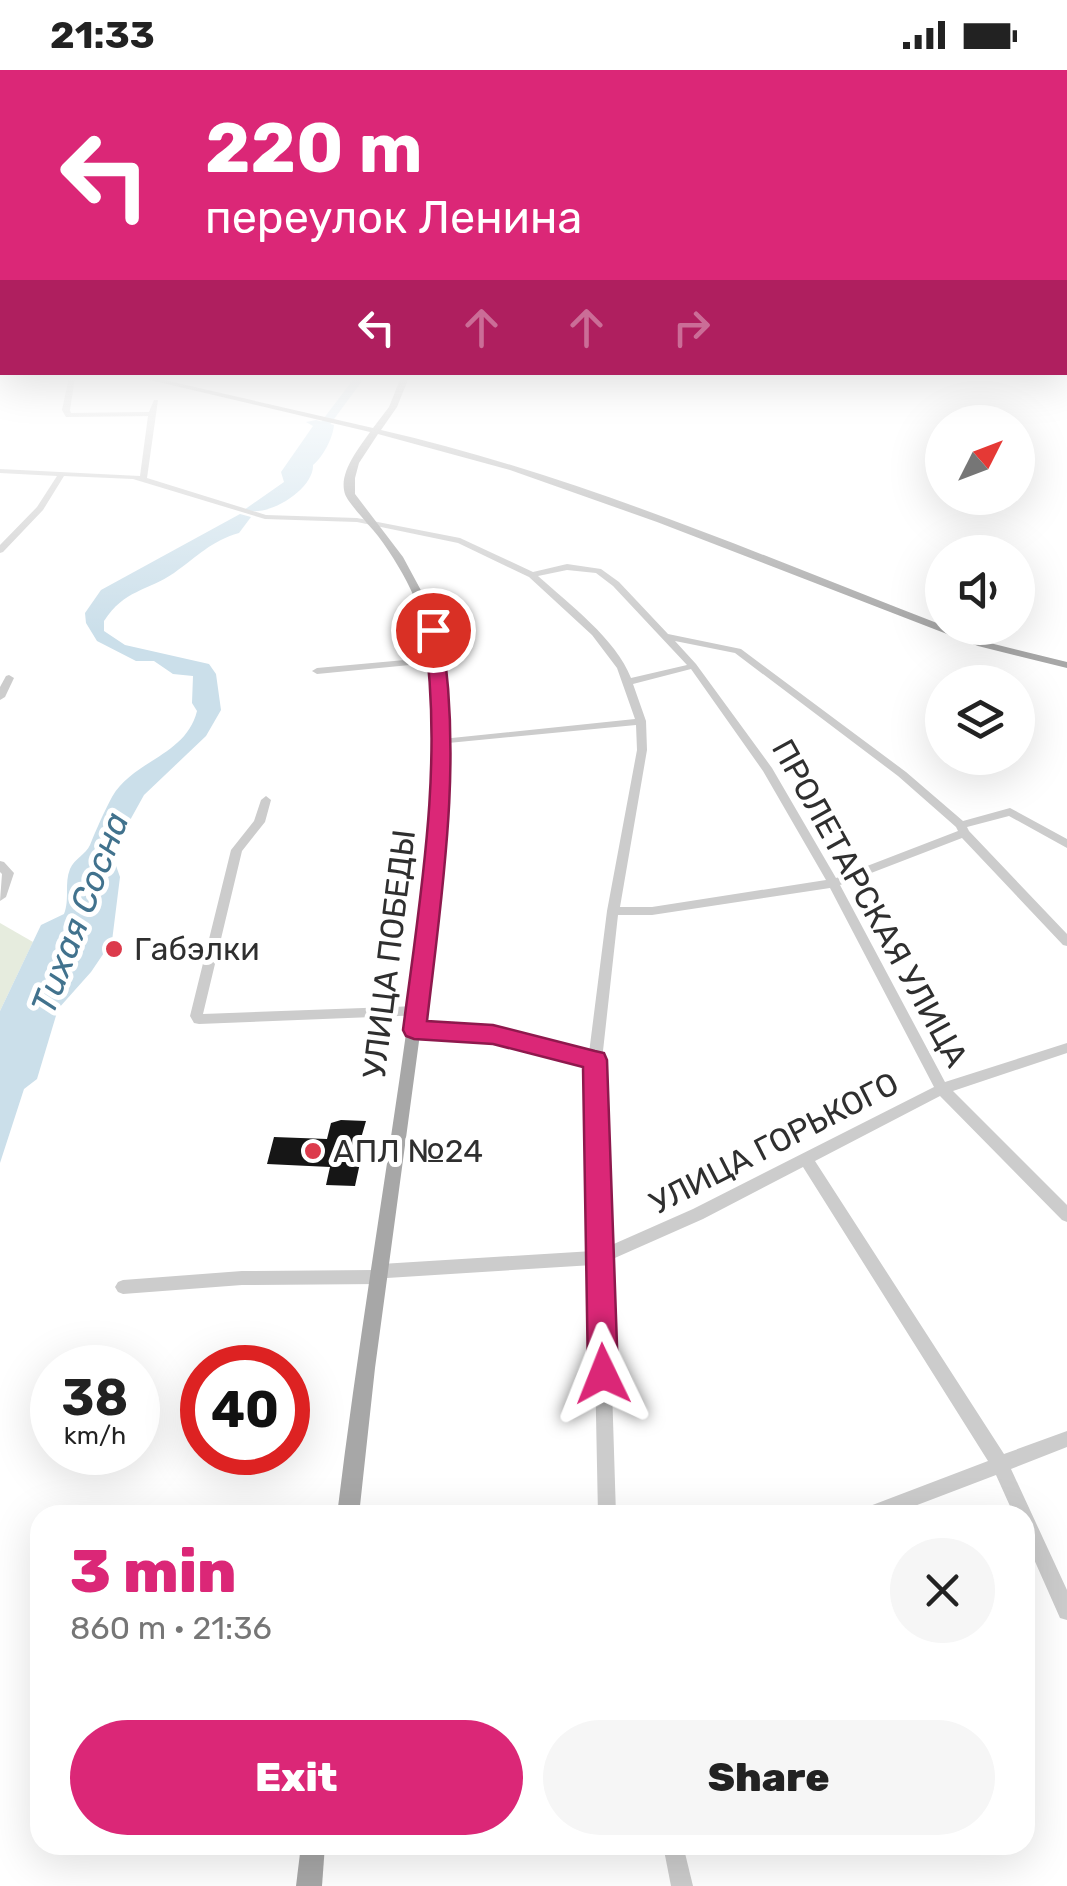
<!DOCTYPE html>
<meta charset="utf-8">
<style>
body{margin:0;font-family:Rubik,sans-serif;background:#f6f6f6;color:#222;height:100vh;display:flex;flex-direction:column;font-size:38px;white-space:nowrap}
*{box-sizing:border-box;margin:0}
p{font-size:32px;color:#767676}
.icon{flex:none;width:55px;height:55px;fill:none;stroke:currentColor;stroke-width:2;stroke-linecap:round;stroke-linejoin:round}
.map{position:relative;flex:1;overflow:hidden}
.sheet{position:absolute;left:30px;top:1435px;width:1005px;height:350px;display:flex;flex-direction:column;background:#fff;border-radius:30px;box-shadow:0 10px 40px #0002}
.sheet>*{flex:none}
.top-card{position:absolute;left:0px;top:0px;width:1068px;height:305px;box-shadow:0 10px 40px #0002;background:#db2777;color:#fff;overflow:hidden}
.needle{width:65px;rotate:48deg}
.buttons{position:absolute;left:925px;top:335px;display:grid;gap:20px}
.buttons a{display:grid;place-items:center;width:110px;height:110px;border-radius:50%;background:#fff;box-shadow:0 10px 40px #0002;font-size:50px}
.speed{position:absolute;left:30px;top:1275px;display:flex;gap:20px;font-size:50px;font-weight:700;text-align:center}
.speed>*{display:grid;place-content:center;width:130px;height:130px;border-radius:50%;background:#fff;box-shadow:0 10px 40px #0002;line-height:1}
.speed small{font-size:25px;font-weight:400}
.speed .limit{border:15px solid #d22;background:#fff;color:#111}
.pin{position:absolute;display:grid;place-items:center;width:85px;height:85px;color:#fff;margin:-42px;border:5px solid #fff;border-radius:50%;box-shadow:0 2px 10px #0007}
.me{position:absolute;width:110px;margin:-55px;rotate:358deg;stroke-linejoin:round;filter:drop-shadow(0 0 8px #0008)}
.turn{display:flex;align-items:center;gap:35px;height:210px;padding:0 40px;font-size:45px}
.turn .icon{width:130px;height:130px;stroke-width:2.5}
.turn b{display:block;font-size:70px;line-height:85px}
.lanes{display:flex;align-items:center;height:95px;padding:0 40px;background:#0003;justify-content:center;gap:50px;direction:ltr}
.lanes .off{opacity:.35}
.round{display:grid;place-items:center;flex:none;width:105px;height:105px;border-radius:52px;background:#f6f6f6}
.summary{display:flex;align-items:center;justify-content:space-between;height:170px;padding:0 40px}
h1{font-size:60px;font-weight:800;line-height:75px;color:#db2777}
.button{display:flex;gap:20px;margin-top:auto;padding:20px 40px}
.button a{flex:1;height:115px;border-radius:60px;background:#db2777;color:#fff;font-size:40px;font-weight:800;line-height:115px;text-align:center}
.button a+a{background:#f6f6f6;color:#222}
.status{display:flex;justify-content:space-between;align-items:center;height:70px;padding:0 50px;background:#fff;direction:ltr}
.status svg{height:28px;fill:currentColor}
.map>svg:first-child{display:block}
.green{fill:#e6ecde}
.water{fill:#cbdfea}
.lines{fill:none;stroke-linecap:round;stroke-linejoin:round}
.river{fill:#cbdfea;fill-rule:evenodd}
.building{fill:#161616}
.minor{fill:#ccc;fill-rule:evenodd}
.major{fill:#a7a7a7;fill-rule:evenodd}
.route{fill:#db2777;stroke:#8e194d;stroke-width:2.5}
.poi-dot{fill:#dc3b4c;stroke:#fff;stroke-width:4}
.labels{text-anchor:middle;stroke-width:10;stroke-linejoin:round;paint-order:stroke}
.street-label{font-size:32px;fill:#2f2f2f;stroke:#fff}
.poi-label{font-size:32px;fill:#2f2f2f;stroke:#fff;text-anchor:start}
.water-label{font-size:35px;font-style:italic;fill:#41728d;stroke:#fff}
</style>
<div class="status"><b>21:33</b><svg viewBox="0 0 49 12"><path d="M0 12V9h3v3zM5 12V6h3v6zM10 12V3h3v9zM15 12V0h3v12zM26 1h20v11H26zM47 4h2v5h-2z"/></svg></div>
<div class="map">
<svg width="1067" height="1816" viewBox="0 0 1067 1816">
<rect width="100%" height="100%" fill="#fff"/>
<!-- green -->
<polygon class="green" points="0,853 33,872 0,941"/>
<!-- water -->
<g class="water">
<path d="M 316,350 L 334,355 C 333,368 323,387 313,395 C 314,419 269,448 244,440 L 284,412 L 281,402 L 313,356 L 306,352 Z"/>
<path d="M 240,444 L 251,447 L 239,463 C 211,471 198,486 174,503 C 146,522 125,519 104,551 L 104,561 L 125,575 L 209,594 L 216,604 L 221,640 L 206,666 L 144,725 L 119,770 L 114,790 L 120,807 L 112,871 L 91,902 L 58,939 L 37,1009 L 24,1019 L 0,1093 L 0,941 L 41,855 L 64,844 C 70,828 64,814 70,799 C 74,789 86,784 90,775 C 96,760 104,742 112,727 C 133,690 186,686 197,641 L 192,633 L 193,606 L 173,604 L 154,591 L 136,591 L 97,571 L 86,553 L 85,543 L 101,520 Z"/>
</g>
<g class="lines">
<!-- river -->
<polygon class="river" points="355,307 365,307 320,368 312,368 312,364"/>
</g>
<!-- building -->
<polygon class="building" points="341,1050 366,1051 354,1092 360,1093 355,1116 326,1115 330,1097 267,1094 274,1067 327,1069 331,1053"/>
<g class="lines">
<!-- minor -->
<g class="minor">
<path d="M 69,307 L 75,307 L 70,340 L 71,343 L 149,342 L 154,330 L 158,330 L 147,408 L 266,445 L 357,448 L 460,468 L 533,502 L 567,494 L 601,499 L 619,512 L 668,564 L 741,579 L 906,702 L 963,751 L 1010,738 L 1067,769 L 1067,778 L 1009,746 L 967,757 L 969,761 L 1067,864 L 1067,876 L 1063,875 L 962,768 L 840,815 L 945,1012 L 1067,973 L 1067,983 L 953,1021 L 1067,1135 L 1067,1152 L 1062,1150 L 940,1026 L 815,1091 L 1004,1384 L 1067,1361 L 1067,1377 L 1011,1399 L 1067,1520 L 1067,1550 L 1060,1548 L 1025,1469 L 1025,1445 L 1014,1445 L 996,1405 L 891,1445 L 859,1445 L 862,1439 L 988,1391 L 803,1097 L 703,1149 L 608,1191 L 616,1445 L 598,1445 L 593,1195 L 387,1208 L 385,1212 L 380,1214 L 242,1215 L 123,1224 L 118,1222 L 115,1217 L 118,1212 L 123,1210 L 242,1201 L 374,1200 L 376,1196 L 381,1194 L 593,1181 L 588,994 L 493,970 L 415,965 L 410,964 L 409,960 L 410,956 L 415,955 L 493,960 L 589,983 L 607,841 L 637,680 L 636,655 L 438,674 L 437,672 L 442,669 L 635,649 L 617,598 L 592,565 L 529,507 L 458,473 L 357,452 L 265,449 L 133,409 L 64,406 L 43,440 L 3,482 L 0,483 L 0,475 L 37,437 L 57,406 L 0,403 L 0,399 L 140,406 L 148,346 L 66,347 L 62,340 ZM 567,500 L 596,503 L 613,516 L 687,595 L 631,608 C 616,569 569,534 538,506 ZM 675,571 L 735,583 L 898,706 L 956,757 L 958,761 L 836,808 L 772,698 L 696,594 ZM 691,599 L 763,701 L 826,810 L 652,837 L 620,837 L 647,680 L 646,651 L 633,614 ZM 830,818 L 934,1017 L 693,1139 L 607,1177 L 602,990 L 618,845 L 652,845 Z"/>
<polygon points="438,587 441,588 441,592 317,604 312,601 317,598"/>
<polygon points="9,605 14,608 5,627 0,630 0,617 6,606"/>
<polygon points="266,726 271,730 265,752 242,781 203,944 418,936 423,937 424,941 423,945 199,954 194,953 190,946 231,780 254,751 261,730"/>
<polygon points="0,791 4,792 14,803 6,827 0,831 2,804 0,802"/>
<polygon points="663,1775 683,1775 693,1816 671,1816"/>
</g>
<!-- major -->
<g class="major">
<path d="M 137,307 L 151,307 L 373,358 L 389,337 L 401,307 L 409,307 L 397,337 L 381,360 C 574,404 758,484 942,555 L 942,558 L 949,558 L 986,572 L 1067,592 L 1067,598 L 978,576 L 657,452 L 510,400 L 378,364 L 359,393 L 355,408 L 355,424 L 403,487 L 431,539 L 445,594 L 450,669 L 447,748 L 434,860 L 375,1298 L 359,1445 L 337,1445 C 359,1262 391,1080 415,898 C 428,799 447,696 434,596 C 427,547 407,505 378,466 C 371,457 348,433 345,424 C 338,403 359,378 370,362 Z"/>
<polygon points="301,1775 325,1775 322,1816 296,1816"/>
</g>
</g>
<!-- sky -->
<linearGradient id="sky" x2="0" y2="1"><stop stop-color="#9cc5e9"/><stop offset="0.55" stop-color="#fff"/><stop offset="1" stop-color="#fff" stop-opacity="0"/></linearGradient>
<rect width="1067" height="561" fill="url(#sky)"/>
<!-- route -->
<path class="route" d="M 433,555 L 441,560 C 463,690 442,822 427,951 L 493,955 L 595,981 L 604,983 L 607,990 L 618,1304 L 613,1314 L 603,1318 L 593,1314 L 588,1304 L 583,997 L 493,974 L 414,969 L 406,966 L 403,960 C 420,828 444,693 424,560 Z"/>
<!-- markers -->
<g class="poi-dot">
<circle cx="114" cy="879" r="10"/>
<circle cx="313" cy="1081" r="10"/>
</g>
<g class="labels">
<!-- street labels -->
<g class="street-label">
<text transform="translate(870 833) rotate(61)" y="11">ПРОЛЕТАРСКАЯ УЛИЦА</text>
<text transform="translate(389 884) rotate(-83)" y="11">УЛИЦА ПОБЕДЫ</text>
<text transform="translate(774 1073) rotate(-27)" y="11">УЛИЦА ГОРЬКОГО</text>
</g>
<!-- poi labels -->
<g class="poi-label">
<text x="134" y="890">Габэлки</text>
<text x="333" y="1092">АПЛ №24</text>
</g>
<!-- water labels -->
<g class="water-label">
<text transform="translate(80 843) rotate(-69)" y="12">Тихая Сосна</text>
</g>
</g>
</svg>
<div class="buttons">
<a><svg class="needle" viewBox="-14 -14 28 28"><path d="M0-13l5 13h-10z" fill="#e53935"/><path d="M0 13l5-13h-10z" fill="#767676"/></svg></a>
<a><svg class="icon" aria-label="sound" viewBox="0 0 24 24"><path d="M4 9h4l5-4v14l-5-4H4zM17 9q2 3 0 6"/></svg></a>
<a><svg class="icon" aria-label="layers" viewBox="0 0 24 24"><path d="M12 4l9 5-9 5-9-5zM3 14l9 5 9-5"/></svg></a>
</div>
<div class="speed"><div>38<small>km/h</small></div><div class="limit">40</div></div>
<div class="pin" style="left:433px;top:560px;background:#d93025"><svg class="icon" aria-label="arrive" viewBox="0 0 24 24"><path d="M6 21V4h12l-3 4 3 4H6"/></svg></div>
<svg class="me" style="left:603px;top:1304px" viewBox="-20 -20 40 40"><path d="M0-17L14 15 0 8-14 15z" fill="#db2777" stroke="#fff" stroke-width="4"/></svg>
<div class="top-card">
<div class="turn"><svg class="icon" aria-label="left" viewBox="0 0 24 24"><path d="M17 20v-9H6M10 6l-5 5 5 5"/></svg><div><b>220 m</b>переулок Ленина</div></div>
<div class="lanes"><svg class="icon" aria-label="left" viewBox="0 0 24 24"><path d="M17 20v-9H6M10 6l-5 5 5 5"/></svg><svg class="icon off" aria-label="ahead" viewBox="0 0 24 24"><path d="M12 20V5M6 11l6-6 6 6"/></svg><svg class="icon off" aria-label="ahead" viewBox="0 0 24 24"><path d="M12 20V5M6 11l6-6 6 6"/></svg><svg class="icon off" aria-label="right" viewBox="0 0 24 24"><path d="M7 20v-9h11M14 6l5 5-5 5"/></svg></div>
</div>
<section class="sheet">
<div class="summary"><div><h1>3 min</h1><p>860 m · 21:36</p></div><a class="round"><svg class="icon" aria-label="close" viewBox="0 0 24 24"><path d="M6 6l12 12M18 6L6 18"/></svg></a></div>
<div class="button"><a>Exit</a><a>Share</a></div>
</section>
</div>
